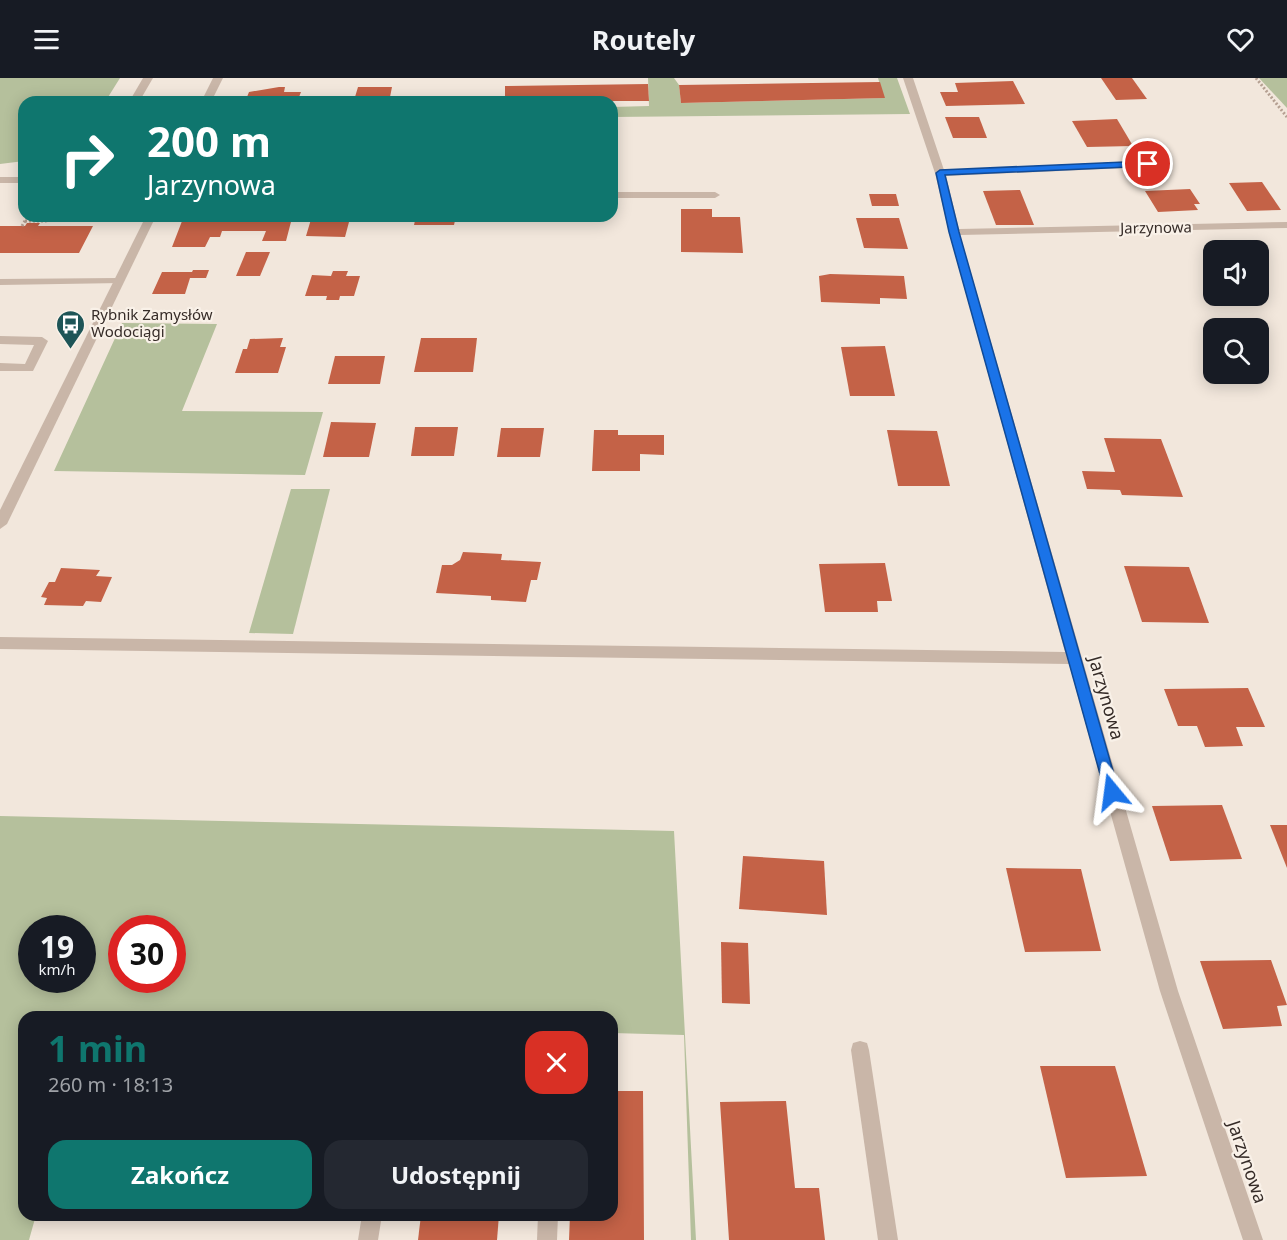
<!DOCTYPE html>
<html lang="pl">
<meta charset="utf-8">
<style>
body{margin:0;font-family:"Noto Sans",sans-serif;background:#242831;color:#f1f3f6;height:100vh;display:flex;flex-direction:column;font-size:22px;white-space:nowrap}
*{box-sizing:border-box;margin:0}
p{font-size:20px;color:#9ea1a6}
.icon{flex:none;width:33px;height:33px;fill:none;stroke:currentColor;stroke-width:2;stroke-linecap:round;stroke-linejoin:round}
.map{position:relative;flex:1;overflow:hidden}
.sheet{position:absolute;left:18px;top:933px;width:600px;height:210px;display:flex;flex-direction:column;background:#171b24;border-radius:18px;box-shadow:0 3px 15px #0003}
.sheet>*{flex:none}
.banner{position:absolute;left:18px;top:18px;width:600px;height:126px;border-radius:18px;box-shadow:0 3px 15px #0003;background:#0f766e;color:#fff;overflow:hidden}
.buttons{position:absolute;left:1203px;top:162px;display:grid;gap:12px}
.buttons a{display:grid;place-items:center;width:66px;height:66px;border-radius:12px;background:#171b24;box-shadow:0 3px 15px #0003;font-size:30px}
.speed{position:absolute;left:18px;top:837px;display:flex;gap:12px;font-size:30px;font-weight:700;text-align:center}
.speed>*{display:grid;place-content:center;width:78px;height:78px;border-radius:50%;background:#171b24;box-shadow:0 3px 15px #0003;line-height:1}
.speed small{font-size:15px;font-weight:400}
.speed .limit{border:9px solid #d22;background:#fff;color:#111}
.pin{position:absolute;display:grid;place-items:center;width:51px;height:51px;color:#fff;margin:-26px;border:3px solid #fff;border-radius:50%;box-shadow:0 2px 6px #0007}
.me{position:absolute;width:66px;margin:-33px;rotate:344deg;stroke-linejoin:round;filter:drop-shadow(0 0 4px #0008)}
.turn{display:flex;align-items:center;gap:21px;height:126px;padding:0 30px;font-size:27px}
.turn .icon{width:78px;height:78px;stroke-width:2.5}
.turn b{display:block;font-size:42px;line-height:51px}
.round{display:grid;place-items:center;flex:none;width:63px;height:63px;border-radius:18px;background:#242831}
.headline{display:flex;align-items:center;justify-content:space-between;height:102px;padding:0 30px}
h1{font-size:36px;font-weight:700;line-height:45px;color:#0f766e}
.primary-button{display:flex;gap:12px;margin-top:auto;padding:12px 30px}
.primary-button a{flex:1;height:69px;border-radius:18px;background:#0f766e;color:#fff;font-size:24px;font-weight:700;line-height:69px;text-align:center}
.primary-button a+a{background:#242831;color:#f1f3f6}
header{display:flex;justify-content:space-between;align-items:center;height:78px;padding:0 30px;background:#171b24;font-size:27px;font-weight:700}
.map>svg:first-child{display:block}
.green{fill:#b5c09c;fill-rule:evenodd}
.building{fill:#c46247}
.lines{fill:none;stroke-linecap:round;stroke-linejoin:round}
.path{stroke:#b5a092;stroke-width:3;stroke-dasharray:2 2;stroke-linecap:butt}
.lane{fill:#c9b6a8;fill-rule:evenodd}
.street{fill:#c9b6a8;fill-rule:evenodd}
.route{fill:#1a73e8;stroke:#114b97;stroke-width:1.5}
.labels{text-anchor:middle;stroke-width:4.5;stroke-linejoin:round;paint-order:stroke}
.far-street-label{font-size:15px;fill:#362c28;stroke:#f9f1e8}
.far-poi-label{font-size:15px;fill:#362c28;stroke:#f9f1e8;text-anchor:start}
.street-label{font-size:18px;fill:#362c28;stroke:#f9f1e8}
</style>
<header><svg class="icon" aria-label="menu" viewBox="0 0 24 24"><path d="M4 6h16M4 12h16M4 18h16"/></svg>Routely<svg class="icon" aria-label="heart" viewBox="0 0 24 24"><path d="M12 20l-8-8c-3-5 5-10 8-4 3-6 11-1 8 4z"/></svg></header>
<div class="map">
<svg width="1287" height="1162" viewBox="0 0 1287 1162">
<rect width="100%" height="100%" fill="#f2e7dc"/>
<!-- green -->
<g class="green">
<polygon points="0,0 120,0 105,24 24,24 24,83 0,86"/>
<polygon points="648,0 674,0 679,7 681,25 884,20 878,0 897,0 910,36 612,39 612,29 649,28"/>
<polygon points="1259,0 1287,0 1287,30"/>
<polygon points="122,245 217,246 182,333 323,334 305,397 54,393"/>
<polygon points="291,411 330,411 293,556 249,555"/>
<path d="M 0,738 L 674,753 L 696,1162 L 691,1162 L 684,957 L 612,955 L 612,939 L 24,939 L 24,1137 L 36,1137 L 29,1162 L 0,1162 ZM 82,850 L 82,902 L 32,902 L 32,850 ZM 172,850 L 172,902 L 122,902 L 122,850 Z"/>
</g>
<!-- building -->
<g class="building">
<polygon points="1101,0 1132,0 1147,21 1116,22"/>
<polygon points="1013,3 1025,26 946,28 940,14 958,14 955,5"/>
<polygon points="880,4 885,20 681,25 679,7"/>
<polygon points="648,6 649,23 505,23 505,8"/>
<polygon points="279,9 285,9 284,14 301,14 297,24 245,24 249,14"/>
<polygon points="358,9 392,9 389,24 349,24 350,19 355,19"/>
<polygon points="945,39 979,39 987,60 953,60"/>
<polygon points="1117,41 1133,68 1087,69 1072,43"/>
<polygon points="1262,104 1281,132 1247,133 1229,105"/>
<polygon points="1190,111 1200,126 1194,126 1198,132 1158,134 1145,113"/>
<polygon points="1020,112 1034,147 996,147 983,113"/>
<polygon points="869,116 896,116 899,128 872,128"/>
<polygon points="681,131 712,131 712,139 740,139 743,175 681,174"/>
<polygon points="184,138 206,138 203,143 292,140 286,163 262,163 266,153 222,153 220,159 210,159 205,169 172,169"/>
<polygon points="312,138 356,138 354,144 349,144 345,159 306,158"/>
<polygon points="416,138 456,138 454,147 414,147"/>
<polygon points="856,140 899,140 908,171 864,170"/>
<polygon points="27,145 40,145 38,148 93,148 79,175 0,175 0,148 25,148"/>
<polygon points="246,174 270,174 260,198 236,198"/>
<polygon points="193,192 209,192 206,200 190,200 185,216 152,216 162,194 192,194"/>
<polygon points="333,193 348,193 346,198 360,198 354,218 340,218 339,222 326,222 327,218 305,218 312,197 331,198"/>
<polygon points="830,196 904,198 907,221 880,220 880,226 821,224 819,198"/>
<polygon points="283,260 280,269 286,269 278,295 235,295 243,271 247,271 250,261"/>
<polygon points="421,260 477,260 473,294 414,294"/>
<polygon points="885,268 895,318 850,318 841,269"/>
<polygon points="335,278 385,278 380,306 328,306"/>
<polygon points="331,344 376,345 369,379 323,379"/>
<polygon points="415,349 458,349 454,378 411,378"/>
<polygon points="501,350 544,350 540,379 497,379"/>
<polygon points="594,352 618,352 618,357 664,357 664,377 640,376 640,393 592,393"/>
<polygon points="887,352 937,353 950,408 898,408"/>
<polygon points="1104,360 1161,361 1183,419 1122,417 1120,412 1087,411 1082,393 1115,394"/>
<polygon points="463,474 502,476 501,482 541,484 537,502 531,502 526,524 491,522 491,518 436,515 442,487 452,487 460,482"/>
<polygon points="885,485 892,523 877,523 878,534 825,534 819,486"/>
<polygon points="1124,488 1189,489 1209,545 1142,544"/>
<polygon points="61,490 100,492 96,498 112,499 101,524 86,523 83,528 44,527 47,520 41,519 49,504 55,504"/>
<polygon points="1248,610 1265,649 1236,649 1243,668 1205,669 1197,648 1178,648 1164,611"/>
<polygon points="1222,727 1242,781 1170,783 1152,728"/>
<polygon points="1270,747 1287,747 1287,790"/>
<polygon points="743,778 824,783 827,837 739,831"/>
<polygon points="1006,790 1081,791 1101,873 1025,874"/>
<polygon points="721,864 748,865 750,926 722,925"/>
<polygon points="1271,882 1287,927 1277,928 1282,948 1223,951 1200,883"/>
<polygon points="1040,988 1115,988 1147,1098 1066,1100"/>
<polygon points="612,1013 643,1013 644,1162 569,1162 570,1137 612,1137"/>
<polygon points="786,1023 795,1110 819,1110 825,1162 729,1162 720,1024"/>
<polygon points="421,1137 499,1137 497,1162 418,1162"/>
</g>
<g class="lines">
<!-- path -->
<g class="path">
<polyline points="1256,0 1287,39"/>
<polyline points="25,143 46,143 56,138"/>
<polyline points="22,148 28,138"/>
</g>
<!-- lane -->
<g class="lane">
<polygon points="143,0 153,0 139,24 129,24"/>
<rect x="0" y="99" width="24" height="6"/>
<polygon points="612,114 715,114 720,117 715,120 612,120"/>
<polygon points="117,200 123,203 121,205 0,207 0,201"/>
<polygon points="0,258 42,259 48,263 33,293 0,293 0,285 25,286 34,267 0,266"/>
<polygon points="860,963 867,965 869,972 898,1162 878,1162 851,972 853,965"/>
<polygon points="362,1137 382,1137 378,1162 358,1162"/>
<polygon points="538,1137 558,1137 557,1162 537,1162"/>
</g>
<!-- street -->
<g class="street">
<polygon points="213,0 223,0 211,24 201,24"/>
<polygon points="903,0 913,0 944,92 1148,83 1153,86 1148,89 946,98 959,151 1287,144 1287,150 960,157 1178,913 1263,1162 1243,1162 1160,913 1069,586 0,571 0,559 1065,574 949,154 935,95"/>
<polygon points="146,138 156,138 7,446 0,451 0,432"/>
</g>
</g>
<!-- route -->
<polygon class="route" points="1148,83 1151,84 1151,88 945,97 959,154 1119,714 1112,720 1105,714 949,154 936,95 940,92"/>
<!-- icons -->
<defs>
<symbol id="bus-pin" viewBox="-11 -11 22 30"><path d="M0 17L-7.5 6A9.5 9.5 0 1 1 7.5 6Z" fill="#1e5557" stroke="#f9f1e8"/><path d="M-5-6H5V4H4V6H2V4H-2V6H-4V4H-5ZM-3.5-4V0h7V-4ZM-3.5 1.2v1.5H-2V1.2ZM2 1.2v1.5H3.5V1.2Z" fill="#fff"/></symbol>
</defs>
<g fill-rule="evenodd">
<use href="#bus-pin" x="54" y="230" width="33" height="45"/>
</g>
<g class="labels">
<!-- far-street labels -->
<g class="far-street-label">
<text transform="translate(1156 150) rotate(-1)" y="5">Jarzynowa</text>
</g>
<!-- far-poi labels -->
<g class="far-poi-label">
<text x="91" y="242">Rybnik Zamysłów<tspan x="91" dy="17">Wodociągi</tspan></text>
</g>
<!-- street labels -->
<g class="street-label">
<text transform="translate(1106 620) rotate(74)" y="6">Jarzynowa</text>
<text transform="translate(1247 1084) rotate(71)" y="6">Jarzynowa</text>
</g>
</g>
</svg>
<div class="buttons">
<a><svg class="icon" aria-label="sound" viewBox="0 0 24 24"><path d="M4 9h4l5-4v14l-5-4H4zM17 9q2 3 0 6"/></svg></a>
<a><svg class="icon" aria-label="search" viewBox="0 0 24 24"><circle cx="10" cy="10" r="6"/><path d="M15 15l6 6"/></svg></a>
</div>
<div class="speed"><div>19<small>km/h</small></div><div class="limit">30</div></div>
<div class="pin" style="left:1148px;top:86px;background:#d93025"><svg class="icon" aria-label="arrive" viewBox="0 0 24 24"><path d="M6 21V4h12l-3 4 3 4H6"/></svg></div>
<svg class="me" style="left:1112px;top:714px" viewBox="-20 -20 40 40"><path d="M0-17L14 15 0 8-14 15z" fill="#1a73e8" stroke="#fff" stroke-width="4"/></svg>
<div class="banner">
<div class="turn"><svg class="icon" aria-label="right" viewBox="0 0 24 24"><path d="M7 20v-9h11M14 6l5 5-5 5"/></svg><div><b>200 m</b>Jarzynowa</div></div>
</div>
<section class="sheet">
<div class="headline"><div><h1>1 min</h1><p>260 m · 18:13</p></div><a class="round" style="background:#d93025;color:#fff"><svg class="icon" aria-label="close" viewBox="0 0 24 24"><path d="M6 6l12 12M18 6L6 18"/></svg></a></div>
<div class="primary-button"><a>Zakończ</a><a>Udostępnij</a></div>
</section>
</div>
